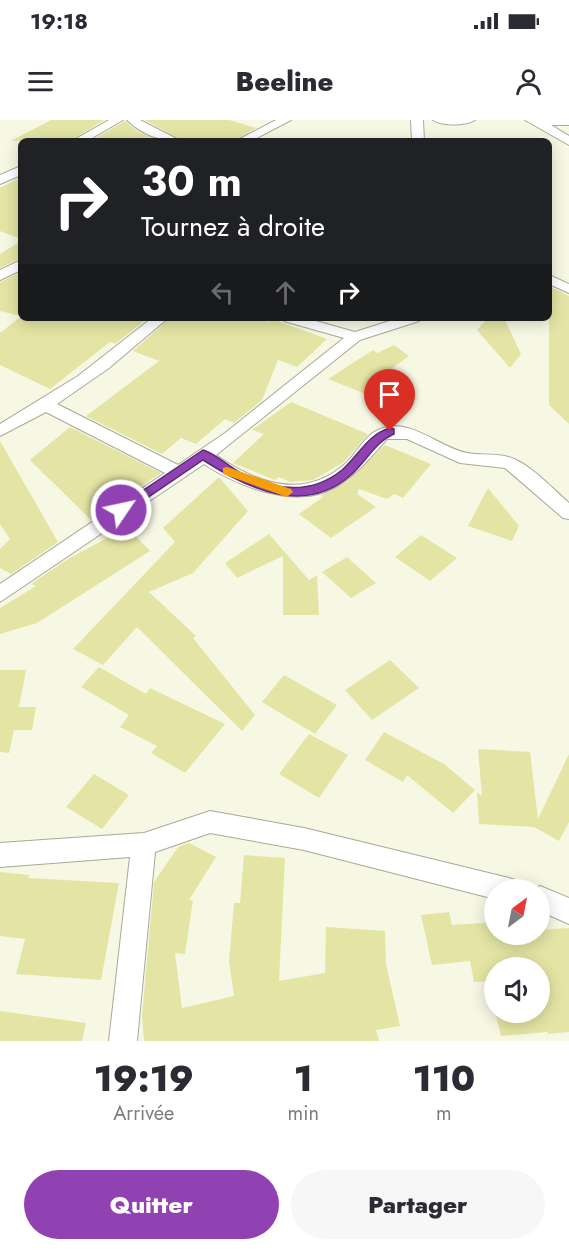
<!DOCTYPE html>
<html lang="fr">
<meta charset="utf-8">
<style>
body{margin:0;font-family:Jost,sans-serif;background:#f7f7f7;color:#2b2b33;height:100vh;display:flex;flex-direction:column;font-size:22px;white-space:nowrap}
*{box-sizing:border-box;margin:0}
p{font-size:20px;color:#7c7c81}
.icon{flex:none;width:33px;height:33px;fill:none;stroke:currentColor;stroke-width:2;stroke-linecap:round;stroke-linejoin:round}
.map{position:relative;height:921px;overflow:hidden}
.details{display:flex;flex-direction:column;background:#fff;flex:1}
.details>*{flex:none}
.banner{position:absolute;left:18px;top:18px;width:534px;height:183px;border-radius:9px;box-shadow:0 3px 15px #0003;background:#202124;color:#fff;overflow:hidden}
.needle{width:39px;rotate:32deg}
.controls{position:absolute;left:484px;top:759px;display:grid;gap:12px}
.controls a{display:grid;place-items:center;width:66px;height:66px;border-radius:50%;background:#fff;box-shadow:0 3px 15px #0003;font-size:30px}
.pin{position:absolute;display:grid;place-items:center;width:51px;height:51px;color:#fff;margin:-62px -26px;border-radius:50% 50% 50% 0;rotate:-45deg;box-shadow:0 0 6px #0007}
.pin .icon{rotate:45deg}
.me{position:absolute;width:66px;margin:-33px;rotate:56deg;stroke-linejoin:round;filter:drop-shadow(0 0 4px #0008)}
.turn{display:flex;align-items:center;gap:21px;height:126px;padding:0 24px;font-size:27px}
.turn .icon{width:78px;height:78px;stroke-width:2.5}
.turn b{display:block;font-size:42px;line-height:51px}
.lanes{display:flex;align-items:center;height:57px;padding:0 24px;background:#0003;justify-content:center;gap:30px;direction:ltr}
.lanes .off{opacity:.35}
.eta{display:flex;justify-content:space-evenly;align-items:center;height:102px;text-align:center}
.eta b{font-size:36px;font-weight:800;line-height:42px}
.primary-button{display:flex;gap:12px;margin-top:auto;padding:12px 24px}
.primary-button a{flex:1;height:69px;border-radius:36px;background:#9042b2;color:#fff;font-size:24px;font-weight:800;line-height:69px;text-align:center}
.primary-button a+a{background:#f7f7f7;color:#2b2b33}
.status{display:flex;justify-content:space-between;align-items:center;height:42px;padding:0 30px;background:#fff;direction:ltr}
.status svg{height:16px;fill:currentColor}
header{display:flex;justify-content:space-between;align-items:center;height:78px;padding:0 24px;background:#fff;font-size:27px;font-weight:800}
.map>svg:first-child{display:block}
.building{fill:#e4e5a4}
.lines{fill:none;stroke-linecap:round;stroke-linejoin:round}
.minor-casing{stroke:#a8a996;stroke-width:2}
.minor{fill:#fff;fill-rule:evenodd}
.route{fill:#9042b2;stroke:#5e2b74;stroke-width:1.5}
.slow{fill:#f59e0b}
</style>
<div class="status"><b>19:18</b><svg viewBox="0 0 49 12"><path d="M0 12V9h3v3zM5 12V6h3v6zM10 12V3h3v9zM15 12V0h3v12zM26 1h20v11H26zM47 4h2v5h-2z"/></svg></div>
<header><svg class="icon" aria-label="menu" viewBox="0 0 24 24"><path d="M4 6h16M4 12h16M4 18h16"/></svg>Beeline<svg class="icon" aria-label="person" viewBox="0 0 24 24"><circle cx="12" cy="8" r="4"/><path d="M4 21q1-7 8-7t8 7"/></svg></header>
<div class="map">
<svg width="569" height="921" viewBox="0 0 569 921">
<rect width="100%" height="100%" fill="#f7f8e4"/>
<!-- building -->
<g class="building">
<polygon points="51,0 104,0 70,21 11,21"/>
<polygon points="145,0 229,0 256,8 234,21 183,21"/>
<polygon points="125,1 138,12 161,21 91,21"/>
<polygon points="21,57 21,119 0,111 0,68"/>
<polygon points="21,121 21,138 0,148 0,134"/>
<polygon points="21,152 21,196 0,191 0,162"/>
<polygon points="549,166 569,176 569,304 549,285"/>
<polygon points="19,198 148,198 115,224 110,222 50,269 0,245 0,213"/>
<polygon points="170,198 256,198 269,202 272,199 327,219 297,247 278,240 262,280 234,303 225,299 196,324 181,318 162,334 86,296 159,241 133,231"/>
<polygon points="488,198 504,198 521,234 510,248 477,210"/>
<polygon points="394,225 409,236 390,250 393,251 368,275 328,259 373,230 377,233"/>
<polygon points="291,282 368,314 344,342 313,360 290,362 279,357 275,360 233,343 264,314 252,310"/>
<polygon points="70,307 161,353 91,400 30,340"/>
<polygon points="0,321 58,422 11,454 0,448 0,429 10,419 0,404"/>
<polygon points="385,325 431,344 403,378 394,374 387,379 359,369 357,374 376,387 331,418 299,394 323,377 320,376 348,361"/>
<polygon points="219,357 248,391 193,453 149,472 196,516 193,518 255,595 242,611 137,507 103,545 73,529 175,422 163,408"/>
<polygon points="488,368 519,406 512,421 468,406"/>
<polygon points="122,402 150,431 37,503 0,514 0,488 36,466 31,464 68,439 109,417 105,414"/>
<polygon points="269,414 309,460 317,455 319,495 283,495 283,436 237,458 225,443"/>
<polygon points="421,415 457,438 430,461 395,437"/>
<polygon points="347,437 376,463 351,478 322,452"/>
<polygon points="390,540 419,568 372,600 345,570"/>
<polygon points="99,547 146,574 150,568 225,604 185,653 151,633 157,626 120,607 129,595 81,567"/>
<polygon points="0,550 26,550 19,587 36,587 32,610 14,610 9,633 0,632"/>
<polygon points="284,555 337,585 315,614 262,582"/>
<polygon points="384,612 444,644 475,670 453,693 407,655 403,662 365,640"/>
<polygon points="309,614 348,635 319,678 279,654"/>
<polygon points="478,629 530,632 538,699 569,634 569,702 559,721 534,707 479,704 477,672 482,676"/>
<polygon points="94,654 129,675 102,709 66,687"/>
<polygon points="189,723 216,737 189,780 193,780 185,834 175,833 182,888 234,876 229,841 234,783 240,783 244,735 285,738 279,861 325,853 326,807 385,811 386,844 400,906 376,910 379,921 144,921 142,896 154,762 178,727"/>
<polygon points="0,752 29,755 29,758 119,763 101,860 16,854 25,819 0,816"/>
<polygon points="449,792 452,805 495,802 495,814 540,814 540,810 569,808 569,912 548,914 547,912 501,916 495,892 540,892 540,848 495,848 495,861 474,862 470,841 432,845 421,795"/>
<polygon points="0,891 86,903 82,921 0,921"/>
</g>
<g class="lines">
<defs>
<g id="minor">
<polygon points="109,0 123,0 87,21 72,21"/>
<path d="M 127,0 L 140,0 L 181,21 C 161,21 142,15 127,0 Z"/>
<polygon points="276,0 291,0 251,21 236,21"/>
<polygon points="411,0 423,0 424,21 412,21"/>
<path d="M 433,0 L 475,0 C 466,6 442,6 433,0 Z"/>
<polygon points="525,0 569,0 569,5 551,5 569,16 569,25"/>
<polygon points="21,46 21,55 0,64 0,55"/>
<polygon points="21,140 21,150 0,160 0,150"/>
<polygon points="549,155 569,164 569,173 549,164"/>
<path d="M 152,198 L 168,198 L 109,248 L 57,284 L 178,345 L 225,313 L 344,218 L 284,201 L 282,198 L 305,198 L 355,212 L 399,198 L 421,198 L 419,201 L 360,220 L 216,335 C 257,364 304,380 345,344 C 355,335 364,317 376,311 C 408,294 437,327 467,333 C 483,336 501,332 516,340 C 535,349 553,369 569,383 L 569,399 L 563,398 L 505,348 L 460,343 L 407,319 L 387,319 C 348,364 324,388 262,371 C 241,365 222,356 204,344 L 0,482 L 0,464 L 165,353 L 46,292 L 0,316 L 0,304 L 78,256 Z"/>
<polygon points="210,691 304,708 509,758 518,761 521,770 495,770 495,779 304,730 210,713 155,732 137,921 109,921 130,737 0,747 0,723 144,713"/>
<polygon points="540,766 569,778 569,804 540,791 540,770 531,770"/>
</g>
</defs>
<!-- minor casing -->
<use href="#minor" class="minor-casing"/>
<!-- minor -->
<use href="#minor" class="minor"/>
</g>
<!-- route -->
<path class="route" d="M 390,308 L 394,309 L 394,314 C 375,322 366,342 351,355 C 305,396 248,369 203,340 L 125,393 L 116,393 L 114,390 L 203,330 C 216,334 227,345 239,352 C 273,370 310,376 342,350 C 358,336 368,314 390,308 Z"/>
<!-- slow -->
<polygon class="slow" points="227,347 291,369 293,372 287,377 223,354 223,348"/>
</svg>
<div class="controls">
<a><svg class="needle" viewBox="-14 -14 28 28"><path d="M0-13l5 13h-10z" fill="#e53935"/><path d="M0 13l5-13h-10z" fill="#7c7c81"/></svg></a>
<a><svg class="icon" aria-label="sound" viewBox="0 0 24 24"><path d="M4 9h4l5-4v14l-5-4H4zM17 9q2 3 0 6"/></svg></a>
</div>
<div class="pin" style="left:390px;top:311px;background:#d93025"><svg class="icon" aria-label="arrive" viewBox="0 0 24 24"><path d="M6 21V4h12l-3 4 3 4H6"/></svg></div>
<svg class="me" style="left:121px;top:390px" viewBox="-20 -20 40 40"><circle r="17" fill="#9042b2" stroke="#fff" stroke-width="3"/><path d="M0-11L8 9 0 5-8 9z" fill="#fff"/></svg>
<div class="banner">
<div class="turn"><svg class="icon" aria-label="right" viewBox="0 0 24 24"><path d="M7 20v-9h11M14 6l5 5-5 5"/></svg><div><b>30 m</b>Tournez à droite</div></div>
<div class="lanes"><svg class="icon off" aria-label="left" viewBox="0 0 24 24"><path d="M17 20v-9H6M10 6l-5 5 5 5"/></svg><svg class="icon off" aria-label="ahead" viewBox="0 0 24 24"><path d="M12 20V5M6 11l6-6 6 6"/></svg><svg class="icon" aria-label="right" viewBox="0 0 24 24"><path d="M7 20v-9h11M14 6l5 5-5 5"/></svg></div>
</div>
</div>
<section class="details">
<div class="eta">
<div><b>19:19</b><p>Arrivée</p></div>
<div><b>1</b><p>min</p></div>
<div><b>110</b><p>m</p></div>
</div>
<div class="primary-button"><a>Quitter</a><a>Partager</a></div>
</section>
